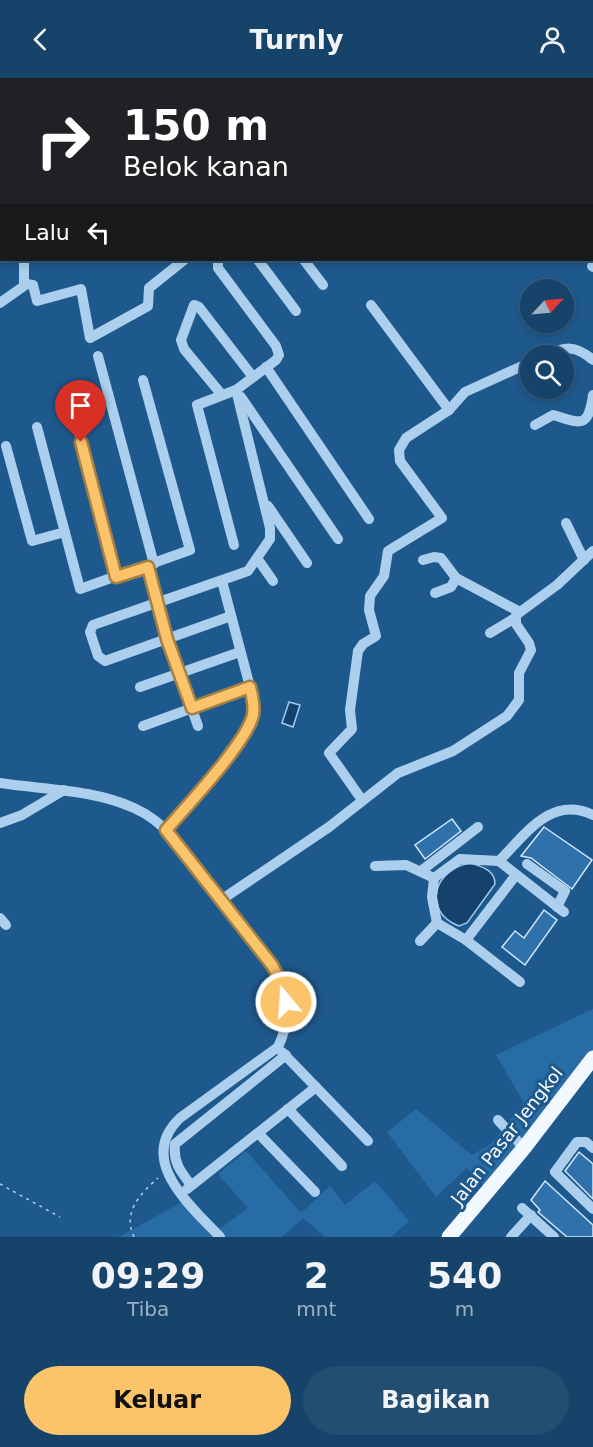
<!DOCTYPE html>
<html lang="id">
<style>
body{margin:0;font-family:"DejaVu Sans",sans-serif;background:#234e72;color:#f1f3f6;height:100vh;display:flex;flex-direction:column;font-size:22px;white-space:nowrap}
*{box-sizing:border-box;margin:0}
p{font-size:20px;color:#9eb0c1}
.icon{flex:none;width:33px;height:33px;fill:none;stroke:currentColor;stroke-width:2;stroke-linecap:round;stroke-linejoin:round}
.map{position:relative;height:1159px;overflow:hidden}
.panel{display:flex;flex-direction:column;background:#16436a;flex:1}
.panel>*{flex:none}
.guide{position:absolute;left:0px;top:0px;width:594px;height:183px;box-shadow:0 3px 9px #0003,0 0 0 2px #355c7e;background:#202124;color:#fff;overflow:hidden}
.needle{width:39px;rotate:64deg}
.controls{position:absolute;left:520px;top:201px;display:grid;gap:12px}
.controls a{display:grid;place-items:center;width:54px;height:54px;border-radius:50%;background:#16436a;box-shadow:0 3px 9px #0003,0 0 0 2px #355c7e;font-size:30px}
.pin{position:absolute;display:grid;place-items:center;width:51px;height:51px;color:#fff;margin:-62px -26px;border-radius:50% 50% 50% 0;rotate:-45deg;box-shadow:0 0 6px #0007}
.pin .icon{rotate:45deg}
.me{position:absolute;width:66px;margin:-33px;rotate:342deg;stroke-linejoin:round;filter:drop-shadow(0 0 4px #0008)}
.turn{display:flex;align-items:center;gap:21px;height:126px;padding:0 24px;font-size:27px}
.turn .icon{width:78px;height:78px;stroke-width:2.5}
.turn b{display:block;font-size:42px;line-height:51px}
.then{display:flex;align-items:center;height:57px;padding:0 24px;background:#0003;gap:12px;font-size:22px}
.eta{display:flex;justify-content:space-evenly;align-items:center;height:102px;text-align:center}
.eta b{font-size:36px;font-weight:800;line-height:42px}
.primary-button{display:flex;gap:12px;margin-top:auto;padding:12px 24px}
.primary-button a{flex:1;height:69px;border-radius:36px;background:#fbc46b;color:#111;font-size:24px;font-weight:800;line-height:69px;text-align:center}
.primary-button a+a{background:#234e72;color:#f1f3f6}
header{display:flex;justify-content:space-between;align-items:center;height:78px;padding:0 24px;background:#16436a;font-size:27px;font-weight:800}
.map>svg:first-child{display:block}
.green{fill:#286ca6}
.water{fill:#15426c;stroke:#9fcbee;stroke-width:1.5}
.building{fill:#2e71ab;stroke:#d1e7f9;stroke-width:1.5}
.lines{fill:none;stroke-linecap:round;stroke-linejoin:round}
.path{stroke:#accfed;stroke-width:1.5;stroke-dasharray:3 4.5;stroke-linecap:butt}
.minor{stroke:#accfed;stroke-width:10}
.major{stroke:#f2f8ff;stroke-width:15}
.route-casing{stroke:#a37f46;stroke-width:15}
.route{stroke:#fbc46b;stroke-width:10}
.labels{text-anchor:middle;stroke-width:6;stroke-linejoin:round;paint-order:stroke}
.street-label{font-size:18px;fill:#fff;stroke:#1e598d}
</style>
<header><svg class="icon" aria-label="back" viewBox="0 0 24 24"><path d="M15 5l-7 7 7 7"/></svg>Turnly<svg class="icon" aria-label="person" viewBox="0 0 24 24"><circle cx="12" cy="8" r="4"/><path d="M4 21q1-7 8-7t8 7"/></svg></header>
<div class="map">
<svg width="593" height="1159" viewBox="0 0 593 1159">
<rect width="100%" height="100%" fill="#1e598d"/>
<!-- green -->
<g class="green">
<polygon points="593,931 593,979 490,1115 467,1090 436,1119 387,1054 416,1031 472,1077 491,1066 524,1025 496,977"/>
<polygon points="246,1073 301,1135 330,1108 345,1127 375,1103 409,1143 391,1159 325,1159 303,1140 282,1159 119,1159 191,1119 217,1153 248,1130 218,1096"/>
</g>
<!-- water -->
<g class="water">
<polygon points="289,624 300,627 293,649 282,645"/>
<path d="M 471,785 C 482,789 495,792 495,806 L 467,845 L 459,848 C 421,833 434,790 471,785 Z"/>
</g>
<!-- building -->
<g class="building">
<polygon points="452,741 461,753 425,781 415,767"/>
<polygon points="544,749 592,782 572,811 531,780 521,778"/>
<polygon points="544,832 557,842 525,887 502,869 515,853 524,860"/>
<polygon points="579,1074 593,1086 593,1121 565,1093"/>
<polygon points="545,1103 593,1147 593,1159 567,1159 538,1134 540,1132 531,1122"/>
</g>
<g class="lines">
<!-- path -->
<g class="path">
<polyline points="0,1106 60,1139"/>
<path d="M 134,1159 C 122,1134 141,1115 158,1100"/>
</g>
<!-- minor -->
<g class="minor">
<polyline points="258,0 258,2"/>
<polyline points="157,2 160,0"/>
<polyline points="218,182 218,190 276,268 279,277 276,282 236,312 197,327 234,467"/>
<polyline points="258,182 296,233"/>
<polyline points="304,182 323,207"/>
<polyline points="592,188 593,189"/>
<polyline points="26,206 33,207 37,223 81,211 90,260 148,228 149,210 184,182"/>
<polyline points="0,225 24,208 24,182"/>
<polyline points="371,227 449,332"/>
<polyline points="98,278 154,486"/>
<path d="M 544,278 C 566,268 575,267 593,282"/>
<polyline points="266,289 369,441"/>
<polyline points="222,317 184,271 181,262 194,227 199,229 253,299"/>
<polyline points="70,319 116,499"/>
<polyline points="241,319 338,461"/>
<path d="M 535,347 L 553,337 C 580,345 588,352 593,317"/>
<polyline points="37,349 80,511 190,472 143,302"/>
<polyline points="6,368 32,463 65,454"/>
<polyline points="268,428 307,485"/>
<polyline points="566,445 584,482"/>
<polyline points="257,480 273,503"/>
<polyline points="423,482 434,479 441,480 456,500 518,533"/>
<polyline points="148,489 167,561 198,648"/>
<polyline points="435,515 451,509 456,500"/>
<polyline points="231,538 105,583 98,578 90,554 93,547 248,493 270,461 270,450 236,312"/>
<polyline points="490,555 515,540"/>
<polyline points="140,609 240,574"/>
<polyline points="143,648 250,609"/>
<path d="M 0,705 C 45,712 92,711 134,730 C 173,747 197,790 222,822 C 238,844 255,865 272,887 C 286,913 292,941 278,969 L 180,1040 C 136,1082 190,1127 220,1159"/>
<polyline points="362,722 329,675 352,651 350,632 358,573 363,566 376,558 369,532 370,518 384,498 388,473 442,440 400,383 399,372 406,360 449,332 465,314 531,284"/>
<polyline points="0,745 22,737 64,712"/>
<polyline points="166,752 217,692 249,646 254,634 250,609 222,503"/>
<polyline points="499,783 564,834"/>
<polyline points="527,786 565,813 557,829"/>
<path d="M 375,788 L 406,787 L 434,800 L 460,781 L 499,783 C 526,756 551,717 593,737"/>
<polyline points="421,793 478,749"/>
<polyline points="516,797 466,862 520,904"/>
<polyline points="434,800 432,819 437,845 466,862"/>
<polyline points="221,822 329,749 398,695 453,673 507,638 519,622 519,595 531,572 529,565 516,546 516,537 557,507 593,473"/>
<polyline points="0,840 6,847"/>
<polyline points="420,863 437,845"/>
<polyline points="282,974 368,1063"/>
<polyline points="288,1031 342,1088"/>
<polyline points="498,1042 524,1070"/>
<polyline points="258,1055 315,1114"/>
<polyline points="593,1070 586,1064 577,1064 555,1094 593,1131"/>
<path d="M 191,1107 C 180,1093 173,1084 175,1066 L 286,977"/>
<polyline points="187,1111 316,1009"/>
<polyline points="522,1130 554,1159"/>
<polyline points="511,1159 531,1137"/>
</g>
<!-- major -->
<polyline class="major" points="449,1159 524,1070 593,980"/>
</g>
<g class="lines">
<defs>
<path id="route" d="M 81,364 L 116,499 L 148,489 L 167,561 L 192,630 L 250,609 C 252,618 255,628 253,637 C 247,664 186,729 166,752 L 272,887 L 280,902 L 286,924"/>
</defs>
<!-- route casing -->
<use href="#route" class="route-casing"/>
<!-- route -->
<use href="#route" class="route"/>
</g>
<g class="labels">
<!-- street labels -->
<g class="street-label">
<text transform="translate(507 1058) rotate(-52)" y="6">Jalan Pasar Jengkol</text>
</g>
</g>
</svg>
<div class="controls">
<a><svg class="needle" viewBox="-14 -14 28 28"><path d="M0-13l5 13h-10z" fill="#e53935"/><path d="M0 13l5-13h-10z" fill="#9eb0c1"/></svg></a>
<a><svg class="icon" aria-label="search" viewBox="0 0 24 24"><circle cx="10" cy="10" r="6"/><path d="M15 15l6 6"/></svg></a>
</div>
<div class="pin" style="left:81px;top:364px;background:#d93025"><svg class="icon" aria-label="arrive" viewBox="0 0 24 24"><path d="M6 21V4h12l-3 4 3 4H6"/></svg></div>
<svg class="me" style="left:286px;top:924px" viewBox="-20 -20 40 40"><circle r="17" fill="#fbc46b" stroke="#fff" stroke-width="3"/><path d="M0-11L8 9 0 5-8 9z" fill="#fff"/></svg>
<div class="guide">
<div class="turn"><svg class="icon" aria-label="right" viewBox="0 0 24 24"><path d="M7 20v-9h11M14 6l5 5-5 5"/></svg><div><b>150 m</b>Belok kanan</div></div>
<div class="then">Lalu<svg class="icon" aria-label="left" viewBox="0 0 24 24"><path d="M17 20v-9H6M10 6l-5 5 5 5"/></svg></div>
</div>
</div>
<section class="panel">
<div class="eta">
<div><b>09:29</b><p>Tiba</p></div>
<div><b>2</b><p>mnt</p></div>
<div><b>540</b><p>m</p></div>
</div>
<div class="primary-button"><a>Keluar</a><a>Bagikan</a></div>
</section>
